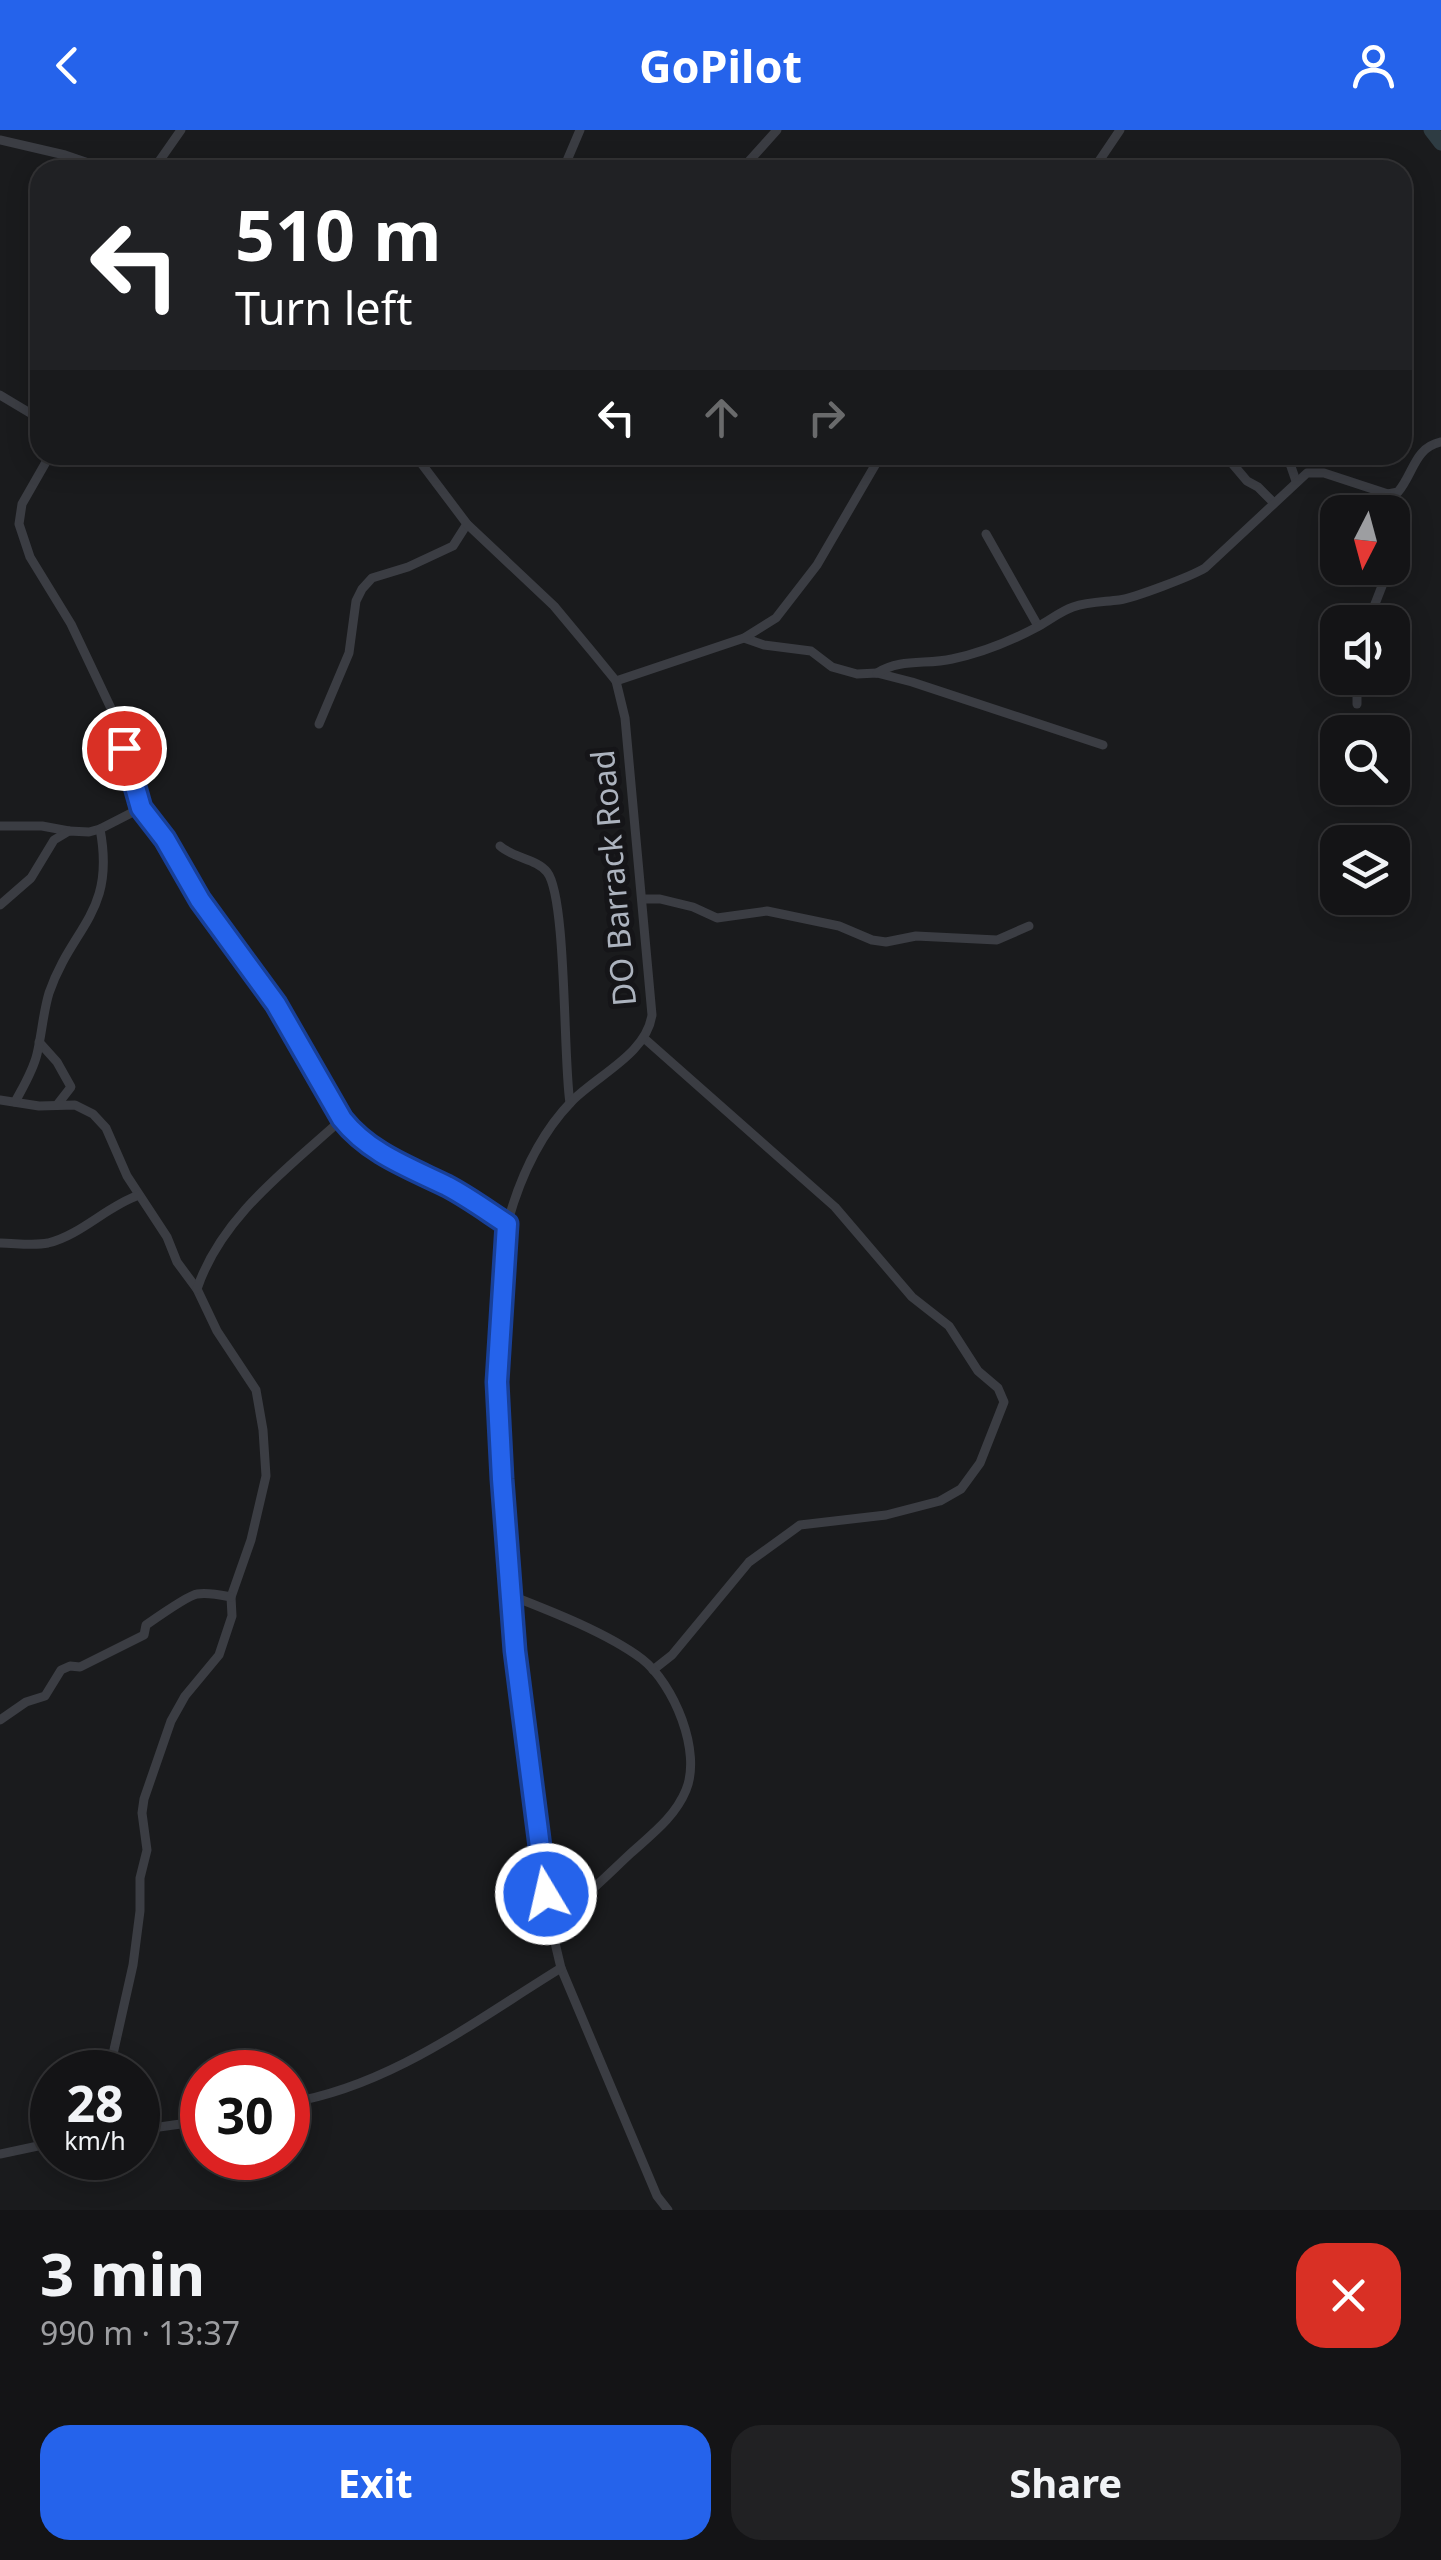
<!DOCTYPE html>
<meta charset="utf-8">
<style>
body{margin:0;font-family:"Noto Sans",sans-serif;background:#212123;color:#f1f3f6;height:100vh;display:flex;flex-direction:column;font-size:38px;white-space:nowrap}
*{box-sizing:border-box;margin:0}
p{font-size:32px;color:#9d9ea1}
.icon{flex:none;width:55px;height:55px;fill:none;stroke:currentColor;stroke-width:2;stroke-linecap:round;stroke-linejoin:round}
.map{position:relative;height:2080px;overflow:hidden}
.sheet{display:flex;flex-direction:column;background:#141416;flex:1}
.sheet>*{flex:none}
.guide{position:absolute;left:30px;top:30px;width:1382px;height:305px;border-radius:30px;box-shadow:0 5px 25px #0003,0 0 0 2px #333335;background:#202124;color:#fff;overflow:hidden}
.needle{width:65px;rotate:186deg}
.tools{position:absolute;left:1320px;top:365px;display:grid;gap:20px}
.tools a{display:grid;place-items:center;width:90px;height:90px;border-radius:20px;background:#141416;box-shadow:0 5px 25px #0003,0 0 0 2px #333335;font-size:50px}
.speed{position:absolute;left:30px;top:1920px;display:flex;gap:20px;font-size:50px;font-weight:700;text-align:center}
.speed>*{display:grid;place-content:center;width:130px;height:130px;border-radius:50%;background:#141416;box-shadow:0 5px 25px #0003,0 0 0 2px #333335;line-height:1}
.speed small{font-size:25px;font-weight:400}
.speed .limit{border:15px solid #d22;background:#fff;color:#111}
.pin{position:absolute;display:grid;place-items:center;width:85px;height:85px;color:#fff;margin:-42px;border:5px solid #fff;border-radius:50%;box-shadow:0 2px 10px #0007}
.me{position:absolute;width:110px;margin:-55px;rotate:351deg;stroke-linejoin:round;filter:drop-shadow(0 0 8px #0008)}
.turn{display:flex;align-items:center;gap:35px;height:210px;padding:0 40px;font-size:45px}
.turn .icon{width:130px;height:130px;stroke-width:2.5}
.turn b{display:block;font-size:70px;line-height:85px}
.lanes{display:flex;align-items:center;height:95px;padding:0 40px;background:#0003;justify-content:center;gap:50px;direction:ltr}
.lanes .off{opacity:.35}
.round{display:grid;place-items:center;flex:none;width:105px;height:105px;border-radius:30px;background:#212123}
.overview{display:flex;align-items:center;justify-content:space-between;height:170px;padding:0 40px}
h1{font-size:60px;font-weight:700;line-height:75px}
.primary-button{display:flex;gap:20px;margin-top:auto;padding:20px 40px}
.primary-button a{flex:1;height:115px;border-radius:30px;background:#2563eb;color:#fff;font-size:40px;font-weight:700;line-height:115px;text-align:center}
.primary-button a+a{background:#212123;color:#f1f3f6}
header{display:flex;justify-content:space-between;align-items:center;height:130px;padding:0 40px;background:#2563eb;color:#fff;font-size:45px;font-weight:700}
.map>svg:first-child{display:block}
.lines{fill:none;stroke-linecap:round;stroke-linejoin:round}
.river{stroke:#2e3c43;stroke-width:15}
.minor{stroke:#3b3d43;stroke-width:9}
.route-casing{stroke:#184099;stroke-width:25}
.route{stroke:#2563eb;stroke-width:18}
.labels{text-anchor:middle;stroke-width:10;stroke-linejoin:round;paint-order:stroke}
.street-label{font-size:32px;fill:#acb3be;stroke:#151518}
</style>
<header><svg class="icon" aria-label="back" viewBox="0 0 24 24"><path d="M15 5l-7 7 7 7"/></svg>GoPilot<svg class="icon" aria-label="person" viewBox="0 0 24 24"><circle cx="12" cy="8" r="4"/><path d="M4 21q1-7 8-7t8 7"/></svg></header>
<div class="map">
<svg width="1441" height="2080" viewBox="0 0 1441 2080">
<rect width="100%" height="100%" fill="#1a1b1d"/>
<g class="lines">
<!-- river -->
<polyline class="river" points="1431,0 1441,13"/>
<!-- minor -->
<g class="minor">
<polyline points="0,10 65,25 109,40"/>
<polyline points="153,40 181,0"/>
<polyline points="563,40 580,0"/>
<polyline points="741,40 777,0"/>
<polyline points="1093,40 1120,0"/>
<polyline points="0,265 40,289"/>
<polyline points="50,325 22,374 19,394 30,427 71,494 117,591 141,678 165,709 200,770 276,874 330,972 355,1006 400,1035 446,1056 507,1094"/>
<polyline points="1225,325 1247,351 1258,357 1273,372"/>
<polyline points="1287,325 1296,351"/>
<polyline points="1388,364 1395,390 1392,425"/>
<polyline points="986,404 1038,496"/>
<polyline points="1368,492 1389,438"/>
<polyline points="744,508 764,515 811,521 832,537 857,544 877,543 912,552 1103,615"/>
<path d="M 877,543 C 901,528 926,535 952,529 C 981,523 1013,510 1039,496 C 1050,490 1061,481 1073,477 C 1088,472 1103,472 1119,470 C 1134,468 1192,446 1205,438 L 1307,343 L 1324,343 L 1388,364 L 1398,362 C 1414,343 1414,318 1441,312"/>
<polyline points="616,551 744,508 776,488 817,435 881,325"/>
<polyline points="1357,574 1357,548"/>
<polyline points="319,594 349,523 356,471 362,459 372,448 408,437 453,416 467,394"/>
<polyline points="0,696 42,696 69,701"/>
<path d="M 500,716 C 513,728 537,729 547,742 C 567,767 563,930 570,973"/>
<polyline points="642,769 660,769 693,777 717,788 767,781 839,796 872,810 886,812 916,806 997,810 1029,796"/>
<polyline points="0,775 31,748 54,710 69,701 89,702 100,699 141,678"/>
<polyline points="645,909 835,1077 912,1167 949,1196 978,1241 998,1258 1004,1272 980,1333 961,1359 940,1371 886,1385 800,1395 749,1432 672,1525 653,1540"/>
<polyline points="39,912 57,932 71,957 57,975"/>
<polyline points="0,970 39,976 75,975 93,984 106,998 127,1046 167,1107 177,1132 197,1159 217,1201 256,1260 263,1300 266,1346 251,1410 231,1467 232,1486 219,1525 185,1566 171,1591 144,1669 142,1683 147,1720 140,1748 140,1781 133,1835 109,1942"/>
<path d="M 15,972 C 23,957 33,941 37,924 C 42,903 43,883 49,863 C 72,796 116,783 100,699"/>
<path d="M 0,1113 C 15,1113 33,1116 48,1113 C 81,1105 107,1076 139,1065"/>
<path d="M 197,1159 C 221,1087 287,1039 342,989"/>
<path d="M 512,1466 C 553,1482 607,1503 642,1529 C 674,1554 702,1622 686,1660 C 675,1687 652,1704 631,1723 C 605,1747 580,1774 549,1791"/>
<path d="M 0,1590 L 26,1572 L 45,1566 L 61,1540 L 70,1536 L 80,1537 L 144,1505 L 146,1495 C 156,1488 189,1465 197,1464 C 208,1462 221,1465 231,1467"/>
<polyline points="561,1838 657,2066 668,2080"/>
<path d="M 288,1973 C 391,1956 473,1892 561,1838 C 528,1706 520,1567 509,1432 C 501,1338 494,1245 502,1151 C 504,1132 503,1110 508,1091 C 520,1048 540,1004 572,971 C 599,944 646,924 652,885 L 625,588 L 616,551 L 594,524 L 554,476 L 467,394 L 415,325"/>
<polyline points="138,2000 202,1991"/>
<polyline points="0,2024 52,2013"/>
</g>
</g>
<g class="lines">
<defs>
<path id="route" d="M 124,618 L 141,678 L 165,709 L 200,770 L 276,874 L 342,989 C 369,1023 408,1037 447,1056 C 468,1067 487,1081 507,1094 L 497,1252 L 502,1349 L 515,1521 L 546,1764"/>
</defs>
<!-- route casing -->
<use href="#route" class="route-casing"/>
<!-- route -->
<use href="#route" class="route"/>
</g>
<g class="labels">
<!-- street labels -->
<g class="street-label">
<text transform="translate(614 748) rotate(-95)" y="11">DO Barrack Road</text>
</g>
</g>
</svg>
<div class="tools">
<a><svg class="needle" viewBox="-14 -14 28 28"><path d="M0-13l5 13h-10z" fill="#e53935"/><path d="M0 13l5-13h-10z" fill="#9d9ea1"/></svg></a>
<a><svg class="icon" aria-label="sound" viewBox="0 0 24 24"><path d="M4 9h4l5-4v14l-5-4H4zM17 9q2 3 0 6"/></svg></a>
<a><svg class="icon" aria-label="search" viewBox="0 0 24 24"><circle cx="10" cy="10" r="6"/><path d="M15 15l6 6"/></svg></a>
<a><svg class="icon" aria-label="layers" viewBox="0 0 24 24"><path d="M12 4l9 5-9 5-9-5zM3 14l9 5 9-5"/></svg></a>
</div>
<div class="speed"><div>28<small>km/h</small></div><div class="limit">30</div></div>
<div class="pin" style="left:124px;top:618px;background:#d93025"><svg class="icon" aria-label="arrive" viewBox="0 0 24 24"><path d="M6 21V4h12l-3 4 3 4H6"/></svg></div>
<svg class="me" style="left:546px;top:1764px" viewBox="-20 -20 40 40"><circle r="17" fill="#2563eb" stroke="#fff" stroke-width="3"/><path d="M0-11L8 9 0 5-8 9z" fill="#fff"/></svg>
<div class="guide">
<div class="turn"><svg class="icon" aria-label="left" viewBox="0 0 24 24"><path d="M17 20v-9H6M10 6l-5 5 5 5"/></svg><div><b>510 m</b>Turn left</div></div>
<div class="lanes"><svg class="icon" aria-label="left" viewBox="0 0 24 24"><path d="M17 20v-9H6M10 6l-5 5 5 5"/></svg><svg class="icon off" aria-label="ahead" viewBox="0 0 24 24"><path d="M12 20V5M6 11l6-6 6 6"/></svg><svg class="icon off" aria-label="right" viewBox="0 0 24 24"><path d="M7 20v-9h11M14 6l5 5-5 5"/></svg></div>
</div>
</div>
<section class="sheet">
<div class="overview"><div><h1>3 min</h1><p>990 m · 13:37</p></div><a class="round" style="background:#d93025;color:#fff"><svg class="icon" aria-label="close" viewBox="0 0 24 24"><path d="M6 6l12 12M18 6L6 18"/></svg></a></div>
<div class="primary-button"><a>Exit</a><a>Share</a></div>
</section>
